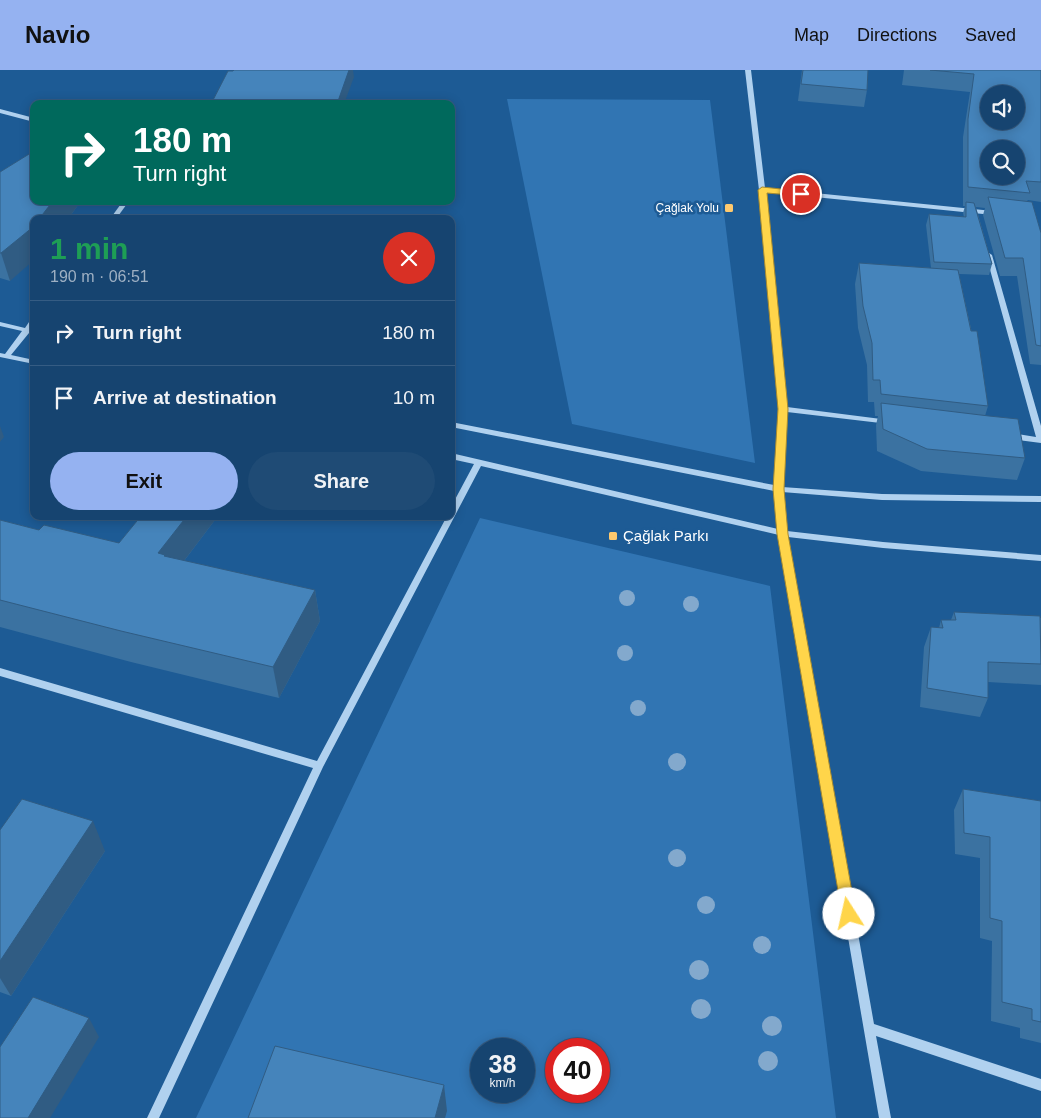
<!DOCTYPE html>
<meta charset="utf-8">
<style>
body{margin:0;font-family:Arial,sans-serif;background:#1f4b75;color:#f1f3f6;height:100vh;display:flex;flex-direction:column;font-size:19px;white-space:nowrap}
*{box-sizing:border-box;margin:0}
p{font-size:16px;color:#9eb0c3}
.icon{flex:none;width:28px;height:28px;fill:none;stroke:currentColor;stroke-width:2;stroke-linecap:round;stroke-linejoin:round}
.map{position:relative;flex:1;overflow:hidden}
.sheet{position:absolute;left:30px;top:145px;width:425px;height:305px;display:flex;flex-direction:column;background:#164470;border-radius:10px;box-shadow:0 2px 12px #0003,0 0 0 1px #355c83}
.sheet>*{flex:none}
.guide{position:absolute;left:30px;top:30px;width:425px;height:105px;border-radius:10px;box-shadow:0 2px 12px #0003,0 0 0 1px #355c83;background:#00695c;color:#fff;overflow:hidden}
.controls{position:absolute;left:980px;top:15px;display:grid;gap:10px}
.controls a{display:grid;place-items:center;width:45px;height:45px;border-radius:50%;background:#164470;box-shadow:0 2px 12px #0003,0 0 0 1px #355c83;font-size:25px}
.speed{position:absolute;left:470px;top:968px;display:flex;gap:10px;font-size:25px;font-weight:700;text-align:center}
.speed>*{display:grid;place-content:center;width:65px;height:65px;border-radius:50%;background:#164470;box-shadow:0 2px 12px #0003,0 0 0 1px #355c83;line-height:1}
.speed small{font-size:12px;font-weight:400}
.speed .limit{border:8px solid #d22;background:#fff;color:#111}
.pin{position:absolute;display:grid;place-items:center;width:42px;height:42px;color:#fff;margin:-21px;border:2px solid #fff;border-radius:50%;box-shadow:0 1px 5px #0007}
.me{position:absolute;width:55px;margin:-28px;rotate:350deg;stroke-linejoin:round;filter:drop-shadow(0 0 4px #0008)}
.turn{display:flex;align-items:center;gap:18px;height:105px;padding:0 20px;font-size:22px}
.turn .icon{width:65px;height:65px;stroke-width:2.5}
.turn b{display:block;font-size:35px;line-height:42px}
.round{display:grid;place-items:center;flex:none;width:52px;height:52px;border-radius:26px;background:#1f4b75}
.overview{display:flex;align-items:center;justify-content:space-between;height:85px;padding:0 20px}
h1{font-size:30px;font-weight:700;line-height:38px;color:#1e9e55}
.action{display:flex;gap:10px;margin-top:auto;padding:10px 20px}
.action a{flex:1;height:58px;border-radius:30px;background:#95b2f1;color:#111;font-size:20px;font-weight:700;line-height:58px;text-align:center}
.action a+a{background:#1f4b75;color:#f1f3f6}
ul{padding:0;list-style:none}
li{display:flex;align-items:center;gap:15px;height:65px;padding:0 20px;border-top:1px solid #355c83}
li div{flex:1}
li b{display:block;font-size:19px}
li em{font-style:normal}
header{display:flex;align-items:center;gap:30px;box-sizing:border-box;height:70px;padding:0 25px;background:#95b2f1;color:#111}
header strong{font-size:24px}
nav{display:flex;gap:28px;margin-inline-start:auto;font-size:18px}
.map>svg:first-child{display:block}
.green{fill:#3175b3;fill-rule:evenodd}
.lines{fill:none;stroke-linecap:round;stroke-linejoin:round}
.minor{fill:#b0d1ef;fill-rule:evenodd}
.tree{fill:#83a9cd}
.wall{fill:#3b72a1}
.shaded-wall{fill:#305c83}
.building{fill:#4584bb;stroke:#305c83;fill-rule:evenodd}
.route{fill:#ffd54a;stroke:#a68a30}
.poi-dot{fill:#fec96e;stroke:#1d5b95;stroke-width:2}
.labels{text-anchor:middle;stroke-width:5;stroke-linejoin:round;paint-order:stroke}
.far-poi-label{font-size:12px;fill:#fff;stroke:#1d5b95;text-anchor:end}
.poi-label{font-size:15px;fill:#fff;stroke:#1d5b95;text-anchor:start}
</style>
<header>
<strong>Navio</strong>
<nav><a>Map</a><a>Directions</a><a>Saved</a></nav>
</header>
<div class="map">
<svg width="1041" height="1048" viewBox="0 0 1041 1048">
<rect width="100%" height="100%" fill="#1d5b95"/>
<!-- green -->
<g class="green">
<polygon points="507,29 710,30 755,393 572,354"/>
<path d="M 480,448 L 770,516 L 836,1048 L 196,1048 ZM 481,979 L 524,979 L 524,1021 L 481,1021 ZM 556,979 L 599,979 L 599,1021 L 556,1021 Z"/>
</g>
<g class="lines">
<!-- minor -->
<g class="minor">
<polygon points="745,0 751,0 765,118 993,141 996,143 993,145 765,122 787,337 889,350 893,352 889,354 787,342 782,417 882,424 1041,426 1041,432 882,430 782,422 787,461 883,472 1041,485 1041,491 883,478 788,467 874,954 1041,1009 1041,1021 876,966 891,1048 879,1048 779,465 481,396 323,697 159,1048 147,1048 313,698 0,606 0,598 317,691 447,446 451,446 451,437 474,394 451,389 451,383 778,459 774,421 451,357 451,352 774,415 779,339 759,120"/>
<polygon points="0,39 34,48 34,52 0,43"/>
<polygon points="123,131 129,131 116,149 110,149"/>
<polygon points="989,183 992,185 1041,356 1041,373 1011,369 1007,366 1011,363 1036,367 986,185"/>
<polygon points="31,249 34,249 34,256 31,259 34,260 34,264 29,263 11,285 34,290 34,294 0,287 0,283 5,284 22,261 0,256 0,252 25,258"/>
</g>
</g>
<!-- trees -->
<g class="tree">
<circle cx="627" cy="528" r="8"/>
<circle cx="691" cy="534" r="8"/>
<circle cx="625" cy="583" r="8"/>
<circle cx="638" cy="638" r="8"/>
<circle cx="677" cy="692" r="9"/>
<circle cx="677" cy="788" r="9"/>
<circle cx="706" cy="835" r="9"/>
<circle cx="762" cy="875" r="9"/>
<circle cx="699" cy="900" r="10"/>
<circle cx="701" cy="939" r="10"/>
<circle cx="772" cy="956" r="10"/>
<circle cx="768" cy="991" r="10"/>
</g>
<!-- wall -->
<g class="wall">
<polygon points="802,0 868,0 867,20 864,37 798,31"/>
<polygon points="904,0 1041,0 1041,132 1028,130 1027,131 1041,163 1041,295 1030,294 1017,206 1000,206 983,145 985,138 976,137 992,194 989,205 959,204 988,336 985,346 1025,388 1017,410 921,401 877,381 876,355 878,346 875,346 874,332 868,332 867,295 858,258 855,214 859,193 931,198 926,155 929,144 964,147 963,143 965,136 963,136 963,67 970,22 902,15"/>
<polygon points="0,102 34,131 81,131 68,149 34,149 10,211 0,208"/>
<polygon points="141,446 218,446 184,491 315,520 320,551 279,628 131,592 0,557 0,450 39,460 119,473"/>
<polygon points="954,542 1041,548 1041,615 988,612 988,628 980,647 920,637 924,577 931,557 939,558 941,550 951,550"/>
<polygon points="963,719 1041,731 1041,973 1020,968 1020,958 991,951 992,871 980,868 980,788 955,784 954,740"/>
<polygon points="0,760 105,781 11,926 0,922"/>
</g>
<!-- shaded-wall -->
<g class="shaded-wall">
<polygon points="349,0 353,0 354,7 344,34 337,34"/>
<polygon points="53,131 81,131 68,149 39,149"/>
<polygon points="34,156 34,190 10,211 1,183"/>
<polygon points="0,356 4,367 0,372"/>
<polygon points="187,446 218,446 171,508 158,483"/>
<polygon points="315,520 320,551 279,628 273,597"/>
<polygon points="93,751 105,781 11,926 0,908 0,891"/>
<polygon points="89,948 99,967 50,1048 28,1048"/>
<polygon points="444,1015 447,1041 445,1048 435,1048"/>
</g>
<!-- building -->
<g class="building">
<polygon points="234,0 349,0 337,34 211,34 228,1 233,1"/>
<polygon points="803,0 868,0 867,20 801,14"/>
<path d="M 930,0 L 1041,0 L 1041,112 L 1026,111 L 1030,123 L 968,117 L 968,49 L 974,4 ZM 989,24 L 1016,24 L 1016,51 L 989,51 ZM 989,79 L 1016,79 L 1016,106 L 989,106 Z"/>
<polygon points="34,81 34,131 53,131 39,149 34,149 34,156 33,157 1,183 0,183 0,102"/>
<polygon points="988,127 1032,132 1041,163 1041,276 1036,275 1023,188 1005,188"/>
<polygon points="966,132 974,133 992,194 934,192 929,144 966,147"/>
<polygon points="859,193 958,200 971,261 977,261 988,336 881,324 880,310 873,310 872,273 863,236"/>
<polygon points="881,333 989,346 1018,349 1025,388 927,379 883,359"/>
<polygon points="141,446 187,446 158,483 165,485 164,486 315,520 273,597 121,561 0,530 0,450 39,460 44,455 119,473"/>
<polygon points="954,542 1040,546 1041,594 988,592 988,628 927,618 931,557 943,558 941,550 956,550"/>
<polygon points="963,719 1041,731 1041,952 1032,950 1032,939 1002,932 1002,851 990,848 990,767 964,763"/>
<polygon points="22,729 93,751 0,891 0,760"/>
<polygon points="33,927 89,948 28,1048 0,1048 0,977"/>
<polygon points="275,976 444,1015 435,1048 248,1048"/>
</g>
<!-- route -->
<polygon class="route" points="762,117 801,121 805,124 801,126 767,123 788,339 784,419 788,464 856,844 854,848 849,850 844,848 842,844 777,464 773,419 778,339 758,120"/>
<!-- markers -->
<g class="poi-dot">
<rect x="724" y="133" width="10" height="10" rx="2.5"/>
<rect x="608" y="461" width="10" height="10" rx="2.5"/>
</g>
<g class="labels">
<!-- far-poi labels -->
<g class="far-poi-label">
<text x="719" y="142">Çağlak Yolu</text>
</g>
<!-- poi labels -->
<g class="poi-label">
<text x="623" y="471">Çağlak Parkı</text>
</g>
</g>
</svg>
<div class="controls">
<a><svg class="icon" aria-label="sound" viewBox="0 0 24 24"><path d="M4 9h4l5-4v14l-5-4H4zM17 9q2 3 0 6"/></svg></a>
<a><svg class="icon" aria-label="search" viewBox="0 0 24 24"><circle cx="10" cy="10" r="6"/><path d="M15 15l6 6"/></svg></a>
</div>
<div class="speed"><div>38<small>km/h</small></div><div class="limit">40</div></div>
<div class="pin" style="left:801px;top:124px;background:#d93025"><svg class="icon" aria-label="arrive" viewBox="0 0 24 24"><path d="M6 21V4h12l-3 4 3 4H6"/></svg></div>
<svg class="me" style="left:849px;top:844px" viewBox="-20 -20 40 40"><circle r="19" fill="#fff"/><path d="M0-13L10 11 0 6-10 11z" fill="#ffd54a"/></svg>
<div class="guide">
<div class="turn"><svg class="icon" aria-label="right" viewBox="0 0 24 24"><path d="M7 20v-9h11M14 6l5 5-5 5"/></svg><div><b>180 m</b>Turn right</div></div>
</div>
<section class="sheet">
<div class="overview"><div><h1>1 min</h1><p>190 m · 06:51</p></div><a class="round" style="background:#d93025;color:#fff"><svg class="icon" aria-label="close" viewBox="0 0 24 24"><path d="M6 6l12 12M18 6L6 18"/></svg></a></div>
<ul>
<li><svg class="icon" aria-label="right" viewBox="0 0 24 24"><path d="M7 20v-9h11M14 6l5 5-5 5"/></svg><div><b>Turn right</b></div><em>180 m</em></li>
<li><svg class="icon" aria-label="arrive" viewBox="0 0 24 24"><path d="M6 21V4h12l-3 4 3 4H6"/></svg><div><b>Arrive at destination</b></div><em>10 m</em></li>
</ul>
<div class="action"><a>Exit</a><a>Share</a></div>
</section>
</div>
